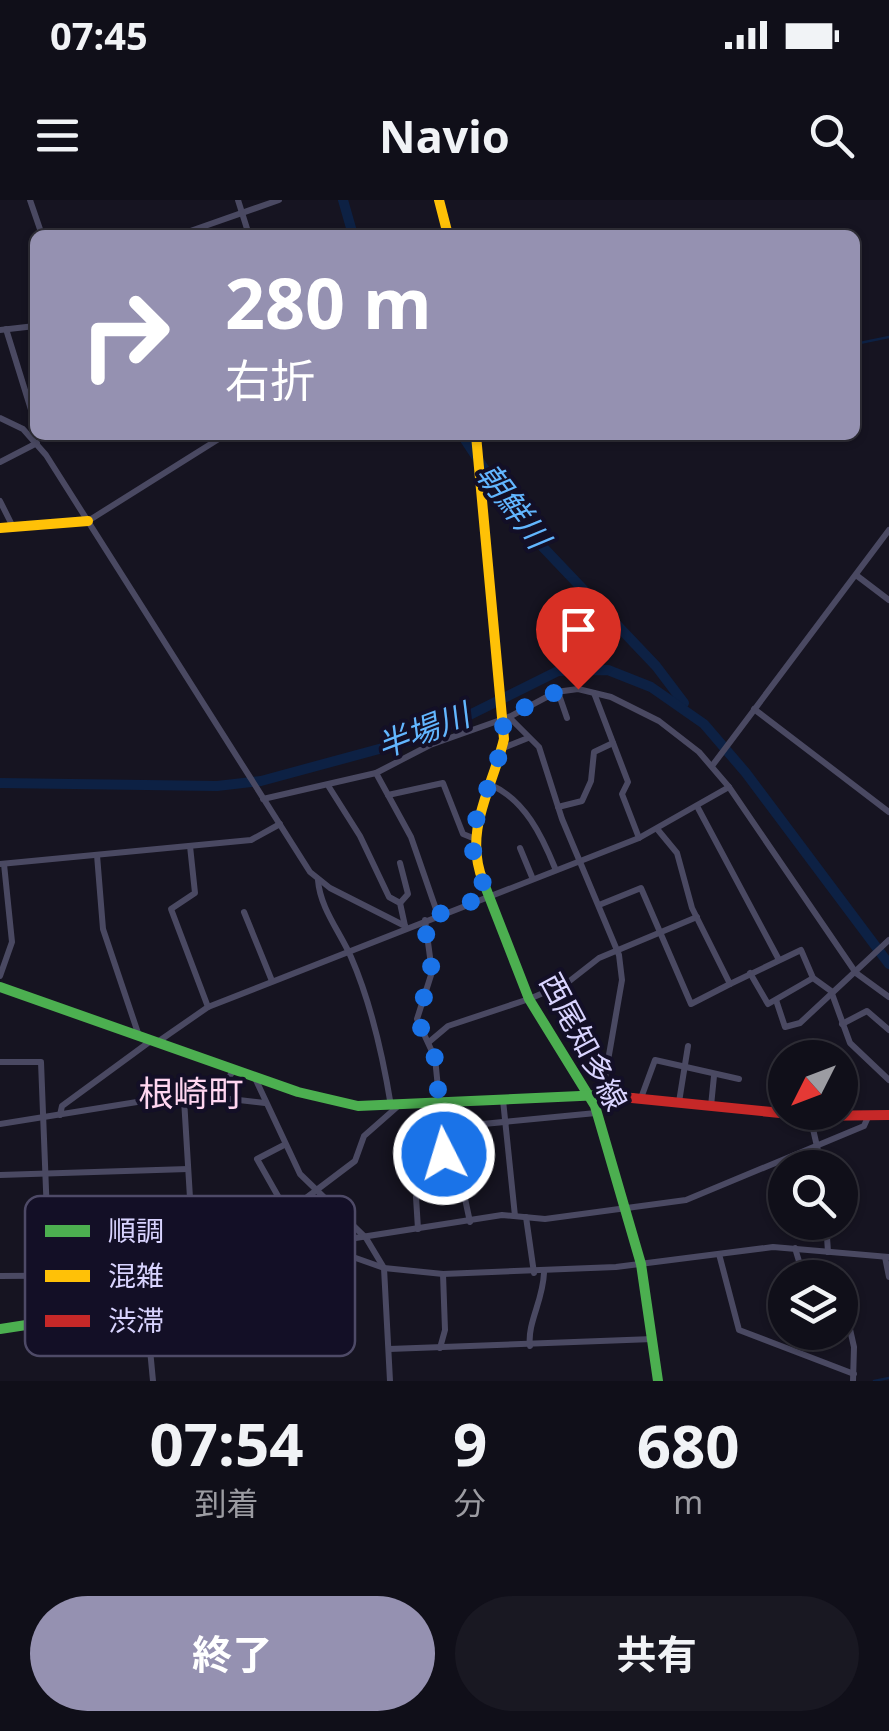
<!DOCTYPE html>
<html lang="ja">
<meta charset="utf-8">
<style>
body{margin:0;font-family:"Noto Sans","Noto Sans JP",sans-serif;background:#191822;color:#f1f3f6;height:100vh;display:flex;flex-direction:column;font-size:38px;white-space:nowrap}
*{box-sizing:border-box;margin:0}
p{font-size:32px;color:#9c9ca2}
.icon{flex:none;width:55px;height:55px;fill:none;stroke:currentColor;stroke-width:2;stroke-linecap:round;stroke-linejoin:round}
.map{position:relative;height:1181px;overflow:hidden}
.panel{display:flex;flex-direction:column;background:#100f19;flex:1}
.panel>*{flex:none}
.top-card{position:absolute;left:30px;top:30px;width:830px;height:210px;border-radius:15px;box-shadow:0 2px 8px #0004,0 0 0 2px #302f38;background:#9591b1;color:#fff;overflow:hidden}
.needle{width:65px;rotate:228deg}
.buttons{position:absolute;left:768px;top:840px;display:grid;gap:20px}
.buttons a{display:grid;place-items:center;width:90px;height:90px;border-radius:50%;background:#100f19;box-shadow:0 2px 8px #0004,0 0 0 2px #302f38;font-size:50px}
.pin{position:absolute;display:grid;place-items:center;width:85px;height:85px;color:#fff;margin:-102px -42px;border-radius:50% 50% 50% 0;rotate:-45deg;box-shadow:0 0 10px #0007}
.pin .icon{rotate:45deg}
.me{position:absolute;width:110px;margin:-55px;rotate:355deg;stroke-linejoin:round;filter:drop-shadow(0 0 8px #0008)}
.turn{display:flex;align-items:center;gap:35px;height:210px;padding:0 30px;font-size:45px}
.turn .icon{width:130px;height:130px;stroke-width:2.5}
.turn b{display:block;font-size:70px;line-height:85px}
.eta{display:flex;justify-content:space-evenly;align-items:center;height:170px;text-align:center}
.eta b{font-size:60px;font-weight:700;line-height:70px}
.action{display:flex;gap:20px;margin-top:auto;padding:20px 30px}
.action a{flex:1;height:115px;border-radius:60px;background:#9591b1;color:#fff;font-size:40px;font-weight:700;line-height:115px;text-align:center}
.action a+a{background:#191822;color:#f1f3f6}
.status{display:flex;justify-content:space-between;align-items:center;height:70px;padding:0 50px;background:#100f19;direction:ltr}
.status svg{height:28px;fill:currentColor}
header{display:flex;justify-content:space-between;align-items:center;height:130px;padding:0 30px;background:#100f19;font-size:45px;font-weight:700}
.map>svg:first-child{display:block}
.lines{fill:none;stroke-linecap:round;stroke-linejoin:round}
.stream{stroke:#0d2144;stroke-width:2.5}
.river{stroke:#0d2144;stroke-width:10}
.street{stroke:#4a4962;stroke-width:6}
.fast{stroke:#4caf50;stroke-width:10}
.slow{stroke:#ffc107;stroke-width:10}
.jam{stroke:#c62828;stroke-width:10}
.route{stroke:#1a73e8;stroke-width:18;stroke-dasharray:0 32.4}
.labels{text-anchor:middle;stroke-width:8;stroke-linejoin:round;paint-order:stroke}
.street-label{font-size:30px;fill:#d9d4ff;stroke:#130f26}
.water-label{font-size:32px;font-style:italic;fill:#62b6ff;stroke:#130f26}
.quarter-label{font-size:35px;fill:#ffd6f0;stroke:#130f26}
.key{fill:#130f26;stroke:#4e4a67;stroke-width:2.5}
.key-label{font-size:28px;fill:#d9d4ff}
</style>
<div class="status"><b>07:45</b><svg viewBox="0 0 49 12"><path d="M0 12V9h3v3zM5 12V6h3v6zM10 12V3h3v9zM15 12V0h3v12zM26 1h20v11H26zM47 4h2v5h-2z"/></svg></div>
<header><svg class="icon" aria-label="menu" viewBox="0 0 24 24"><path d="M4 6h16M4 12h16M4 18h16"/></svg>Navio<svg class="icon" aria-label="search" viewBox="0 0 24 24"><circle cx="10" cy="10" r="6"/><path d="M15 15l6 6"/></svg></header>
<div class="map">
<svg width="889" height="1181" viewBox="0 0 889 1181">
<rect width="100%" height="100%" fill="#161421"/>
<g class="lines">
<!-- stream -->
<g class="stream">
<polyline points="855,144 889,137"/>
<polyline points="874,1181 889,1178"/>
</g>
<!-- river -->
<g class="river">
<polyline points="343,0 353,35"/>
<polyline points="462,235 520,323 656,466 684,503"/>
<polyline points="0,583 217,586 261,581 427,536 558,471 608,470 651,487 704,524 746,573 889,764"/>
</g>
<!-- street -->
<g class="street">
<polyline points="30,0 42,35"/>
<polyline points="238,0 249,35"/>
<polyline points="179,35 279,0"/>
<polyline points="6,129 33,216"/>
<polyline points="0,130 35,126"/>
<polyline points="0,218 23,229 46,255 310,672 330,688 405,726"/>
<polyline points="0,262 37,243"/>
<polyline points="0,301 13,327"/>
<polyline points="88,321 225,235"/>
<polyline points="856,375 889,400"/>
<polyline points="558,492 567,518"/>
<polyline points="594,493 628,582 622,594 639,638"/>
<polyline points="754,509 889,612"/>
<polyline points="509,517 539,547 562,619 619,755 622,780 602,895"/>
<polyline points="503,548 528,538"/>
<polyline points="712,566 889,330"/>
<polyline points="376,573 411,637 438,715"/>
<path d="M 491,585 C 525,600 542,636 555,668"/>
<polyline points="329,587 360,636 389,697 400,703 405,726"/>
<polyline points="388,595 443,583 463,634 473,638"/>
<polyline points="263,599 376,573 430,545 509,517 556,492 578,489 611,497 659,521 699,552 729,587 856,773 889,797"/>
<polyline points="558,607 582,601 591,581 594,552 613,543"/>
<polyline points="698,608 778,758"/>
<polyline points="658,630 677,653 692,708 730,784 801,750 813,778 831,791 850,843 889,880"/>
<polyline points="190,646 195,693 171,709 208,807"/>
<polyline points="520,648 532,677"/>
<polyline points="97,655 103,729 139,836"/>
<polyline points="400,663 408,694 400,703"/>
<polyline points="0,664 251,640 280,624"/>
<path d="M 318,680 C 320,708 340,732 351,757 C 371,803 383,857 391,906"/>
<polyline points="599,705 641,688 691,804 730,784"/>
<polyline points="244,712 272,781"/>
<polyline points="750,773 768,804 813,778"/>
<polyline points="0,776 12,742 4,664"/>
<polyline points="776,800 785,827 800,823 889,740"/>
<polyline points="842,824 867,811 889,830"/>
<polyline points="159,841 208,807 639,638 729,587"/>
<polyline points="429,842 448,826 529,799 567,783 599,758 697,717"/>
<polyline points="0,862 41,862 51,1117"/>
<polyline points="255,878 300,974 366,1038 384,1068 390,1181"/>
<polyline points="217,898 234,869"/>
<polyline points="641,898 655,860 739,879"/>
<polyline points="184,899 194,1064"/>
<polyline points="503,900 515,1016"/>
<polyline points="679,902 688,846"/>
<polyline points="711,906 714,876"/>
<polyline points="60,915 62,906 152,840"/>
<polyline points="810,916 822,968"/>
<polyline points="0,924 137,902 213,897 265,903"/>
<polyline points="464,926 458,966 470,1022"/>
<polyline points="442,928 596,913"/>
<polyline points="284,945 257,959 287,1012"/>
<polyline points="0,975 188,969"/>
<polyline points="526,1017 534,1073"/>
<polyline points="826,1022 828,1052"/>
<polyline points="418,1029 416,997 444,947 435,858 417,819 432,772 425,720"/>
<polyline points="319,1045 384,1068 443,1074 616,1067 773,1047 889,1057"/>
<polyline points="795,1048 804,1078"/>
<polyline points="264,1052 261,1032 355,961 364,936 397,907"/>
<polyline points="342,1053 344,1108"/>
<polyline points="719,1054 739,1130 854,1174"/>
<polyline points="885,1057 889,1077"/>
<polyline points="0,1076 143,1075 153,1181"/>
<polyline points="148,1081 202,1062 502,1015 545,1019 686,1000 864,926 868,917"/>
<polyline points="840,1111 847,1116 854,1147 853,1181"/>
<path d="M 530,1146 C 527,1123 543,1101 544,1073"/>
<polyline points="440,1148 445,1130 443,1074"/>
<polyline points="389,1149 653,1139"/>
</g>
<!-- fast -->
<g class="fast">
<polyline points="483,681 529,799 595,906 641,1064 658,1181"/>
<polyline points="0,787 298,892 358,906 602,895 632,898"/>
<polyline points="0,1129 39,1123 147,1081"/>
</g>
<!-- slow -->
<g class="slow">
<polyline points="439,0 448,35"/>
<path d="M 476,235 L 504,539 C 492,589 463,631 483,681"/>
<polyline points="0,328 88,321"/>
</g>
<!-- jam -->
<polyline class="jam" points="632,898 810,916 889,915"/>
</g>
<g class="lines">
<!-- route -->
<path class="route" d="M 444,954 L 435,858 L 417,819 L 432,772 L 424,720 L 488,695 C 482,680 474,665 473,649 C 470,605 506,571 503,518 L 556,492 L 578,489"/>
</g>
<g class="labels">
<!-- street labels -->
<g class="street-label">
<text transform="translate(583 842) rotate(62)" y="10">西尾知多線</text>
</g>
<!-- water labels -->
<g class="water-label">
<text transform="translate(513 306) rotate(53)" y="11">朝鮮川</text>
<text transform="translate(423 531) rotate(-21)" y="11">半場川</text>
</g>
<!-- quarter labels -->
<g class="quarter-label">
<text x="191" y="906">根崎町</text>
</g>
</g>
<!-- legend -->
<rect x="25" y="996" width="330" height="160" rx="15" class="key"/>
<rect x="45" y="1025" width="45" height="12" fill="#4caf50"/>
<rect x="45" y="1070" width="45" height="12" fill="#ffc107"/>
<rect x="45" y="1115" width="45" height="12" fill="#c62828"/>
<g class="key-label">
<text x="108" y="1041">順調</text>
<text x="108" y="1086">混雑</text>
<text x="108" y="1131">渋滞</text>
</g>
</svg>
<div class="buttons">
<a><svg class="needle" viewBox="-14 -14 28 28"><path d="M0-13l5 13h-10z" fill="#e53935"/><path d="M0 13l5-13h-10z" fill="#9c9ca2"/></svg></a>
<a><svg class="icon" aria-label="search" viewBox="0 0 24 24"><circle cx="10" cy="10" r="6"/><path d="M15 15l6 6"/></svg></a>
<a><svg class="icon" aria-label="layers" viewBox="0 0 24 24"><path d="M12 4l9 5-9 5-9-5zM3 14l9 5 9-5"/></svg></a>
</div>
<div class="pin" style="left:578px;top:489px;background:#d93025"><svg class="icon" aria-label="arrive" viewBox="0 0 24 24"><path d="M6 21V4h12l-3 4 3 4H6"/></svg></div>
<svg class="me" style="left:444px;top:954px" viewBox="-20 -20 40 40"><circle r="17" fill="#1a73e8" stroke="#fff" stroke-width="3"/><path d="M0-11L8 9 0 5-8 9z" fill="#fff"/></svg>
<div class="top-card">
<div class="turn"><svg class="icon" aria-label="right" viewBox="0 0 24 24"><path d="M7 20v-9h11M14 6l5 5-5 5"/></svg><div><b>280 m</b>右折</div></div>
</div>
</div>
<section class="panel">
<div class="eta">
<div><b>07:54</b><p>到着</p></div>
<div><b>9</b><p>分</p></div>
<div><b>680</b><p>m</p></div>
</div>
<div class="action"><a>終了</a><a>共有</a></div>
</section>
